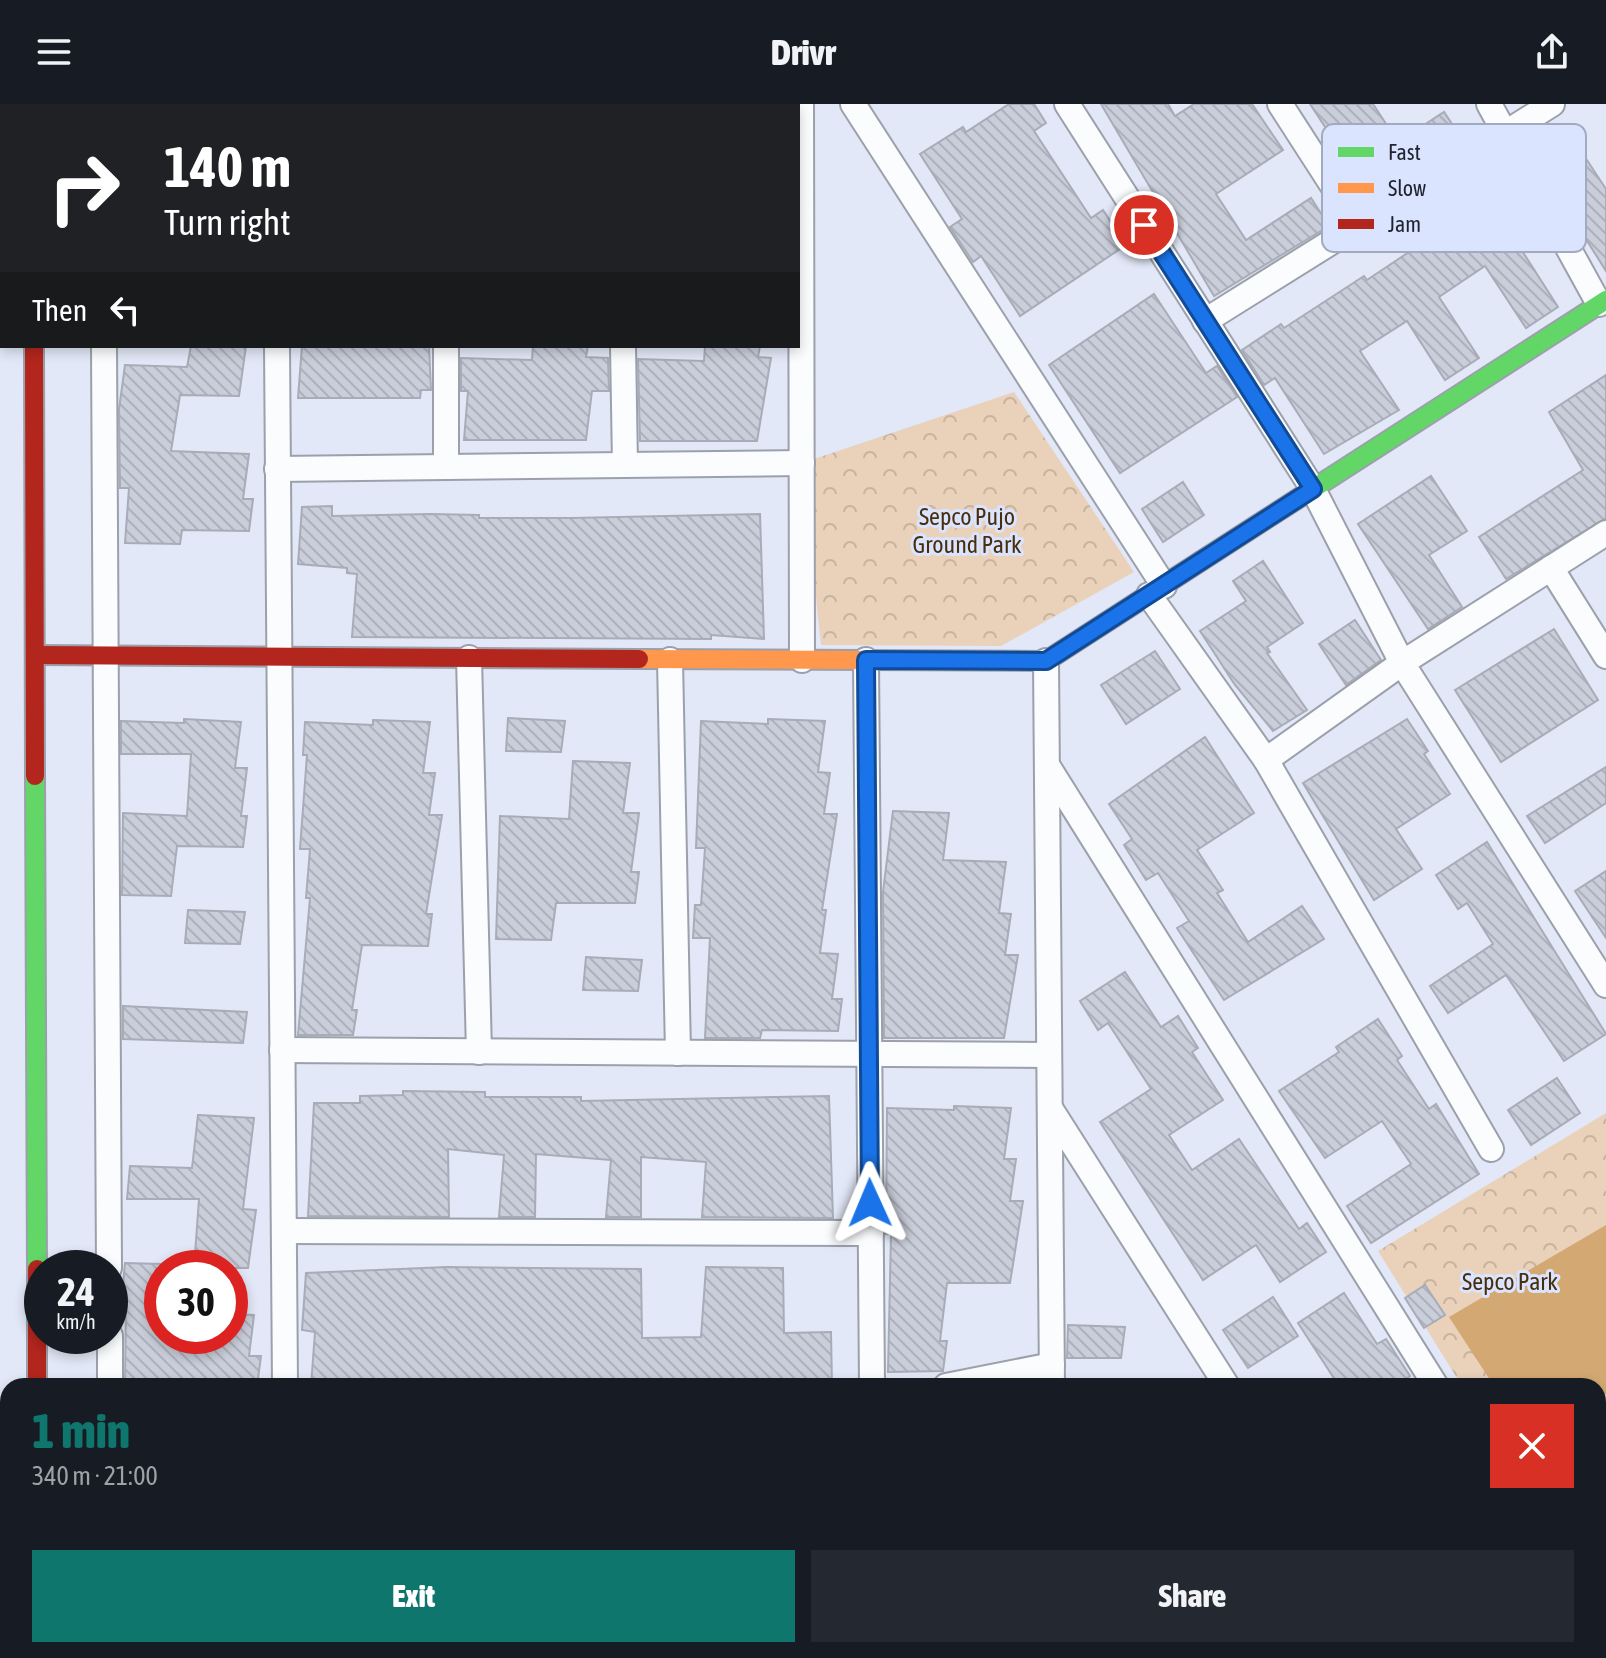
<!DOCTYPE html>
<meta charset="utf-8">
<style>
body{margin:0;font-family:"Asap Condensed",sans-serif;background:#242831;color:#f1f3f6;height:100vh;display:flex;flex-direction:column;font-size:30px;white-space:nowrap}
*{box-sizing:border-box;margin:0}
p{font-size:26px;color:#9ea1a6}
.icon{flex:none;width:44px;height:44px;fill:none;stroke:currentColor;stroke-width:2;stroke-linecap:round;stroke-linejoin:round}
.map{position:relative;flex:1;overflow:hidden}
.side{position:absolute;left:0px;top:1274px;width:1606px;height:280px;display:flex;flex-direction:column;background:#171b24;border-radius:24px 24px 0 0;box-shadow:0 4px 12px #0003}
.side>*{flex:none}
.banner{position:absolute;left:0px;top:0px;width:800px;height:244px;box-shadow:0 4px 12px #0003;background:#202124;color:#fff;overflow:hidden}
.speed{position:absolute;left:24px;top:1146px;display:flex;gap:16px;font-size:40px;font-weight:700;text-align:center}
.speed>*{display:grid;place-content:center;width:104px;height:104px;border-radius:50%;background:#171b24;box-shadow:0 4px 12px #0003;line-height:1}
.speed small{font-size:20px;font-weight:400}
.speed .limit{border:12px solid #d22;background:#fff;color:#111}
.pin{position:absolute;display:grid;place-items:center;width:68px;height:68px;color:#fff;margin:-34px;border:4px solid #fff;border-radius:50%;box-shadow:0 2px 8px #0007}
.me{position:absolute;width:88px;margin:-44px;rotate:359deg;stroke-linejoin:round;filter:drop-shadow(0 0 6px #0008)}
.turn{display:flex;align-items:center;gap:28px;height:168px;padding:0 32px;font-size:36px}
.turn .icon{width:104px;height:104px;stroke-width:2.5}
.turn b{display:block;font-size:56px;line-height:68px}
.then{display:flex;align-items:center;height:76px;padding:0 32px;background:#0003;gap:16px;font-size:30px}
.round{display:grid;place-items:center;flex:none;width:84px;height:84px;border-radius:0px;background:#242831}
.head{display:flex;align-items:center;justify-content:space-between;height:136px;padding:0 32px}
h1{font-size:48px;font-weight:800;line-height:60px;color:#0f766e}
.cta{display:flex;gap:16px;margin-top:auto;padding:16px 32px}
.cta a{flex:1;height:92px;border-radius:0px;background:#0f766e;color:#fff;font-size:32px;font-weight:800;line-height:92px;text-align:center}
.cta a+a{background:#242831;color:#f1f3f6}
header{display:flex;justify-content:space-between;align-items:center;height:104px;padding:0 32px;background:#171b24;font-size:36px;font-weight:800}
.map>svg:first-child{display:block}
.forest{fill:url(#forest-crowns)}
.water{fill:#d3a872}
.building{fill:url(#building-back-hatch);stroke:#a8acb7;stroke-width:2}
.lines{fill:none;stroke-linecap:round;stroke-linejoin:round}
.street-casing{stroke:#9ba0ab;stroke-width:28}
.fast-casing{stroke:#9ba0ab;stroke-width:22}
.slow-casing{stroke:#9ba0ab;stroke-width:22}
.jam-casing{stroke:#9ba0ab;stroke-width:22}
.street{stroke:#fbfcfe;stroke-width:24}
.fast{stroke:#63d668;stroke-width:18}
.slow{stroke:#ff974d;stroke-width:18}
.jam{stroke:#b3261e;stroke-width:18}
.route-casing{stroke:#114b97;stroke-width:20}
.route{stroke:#1a73e8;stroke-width:14}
.labels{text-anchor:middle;stroke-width:6;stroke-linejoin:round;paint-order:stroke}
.park-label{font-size:24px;fill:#492e0b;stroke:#dae4ff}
.key{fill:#dae4ff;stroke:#a2aac0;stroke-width:2}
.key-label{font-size:22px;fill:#1f232d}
</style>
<header><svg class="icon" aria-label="menu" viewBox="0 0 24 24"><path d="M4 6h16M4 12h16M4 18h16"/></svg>Drivr<svg class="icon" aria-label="share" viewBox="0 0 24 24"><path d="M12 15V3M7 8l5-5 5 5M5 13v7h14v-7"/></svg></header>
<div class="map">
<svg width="1606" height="1554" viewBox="0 0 1606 1554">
<defs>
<pattern id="forest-crowns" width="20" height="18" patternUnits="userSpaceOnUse" patternTransform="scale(2)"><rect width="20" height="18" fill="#e9d1ba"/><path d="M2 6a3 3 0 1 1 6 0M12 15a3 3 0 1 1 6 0" fill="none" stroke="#c7b3a0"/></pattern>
<pattern id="building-back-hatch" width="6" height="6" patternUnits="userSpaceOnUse" patternTransform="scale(2)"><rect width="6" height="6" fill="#caceda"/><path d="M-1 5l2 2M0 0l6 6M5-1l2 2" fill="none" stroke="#adb1bb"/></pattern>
</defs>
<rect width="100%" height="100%" fill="#e2e8f7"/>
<!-- forest -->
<g class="forest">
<polygon points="1014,288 1134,468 1001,542 821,541 802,359"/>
<polygon points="1606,1009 1606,1312 1598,1317 1598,1282 1462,1282 1378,1147"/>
</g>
<!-- water -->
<polygon class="water" points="1606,1121 1606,1290 1598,1295 1598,1282 1494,1282 1449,1213"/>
<!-- building -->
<g class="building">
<polygon points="1009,0 1034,0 1046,19 1034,27 1091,114 1103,106 1126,141 1020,212 981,152 973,158 950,123 962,115 920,50 963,23 966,28"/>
<polygon points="1101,0 1168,0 1175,12 1194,0 1252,0 1283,46 1216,90 1246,136 1311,94 1329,122 1214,192"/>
<polygon points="1310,0 1373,0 1398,38 1444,8 1464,38 1372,95 1325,32 1329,29"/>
<polygon points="1579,44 1606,85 1606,167 1543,67"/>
<polygon points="1493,92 1523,139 1519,142 1558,203 1526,224 1485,162 1439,193 1479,254 1445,276 1407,217 1360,247 1399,306 1324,350 1275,274 1264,281 1242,246 1281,220 1284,224 1364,172 1367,176"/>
<polygon points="1154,190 1206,269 1217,262 1237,293 1120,369 1049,261"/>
<polygon points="191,242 246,242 239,292 180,291 171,347 249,350 243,395 253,395 249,427 182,426 180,440 125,439 129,384 120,384 119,305 125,261 187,263"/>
<polygon points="302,242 429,242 431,286 421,286 420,294 298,294"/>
<polygon points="533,242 588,242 586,253 608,254 609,287 592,287 586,336 464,336 468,287 461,287 461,254 532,256"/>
<polygon points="705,242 760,242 758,253 771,254 757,337 640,337 638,255 704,257"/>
<polygon points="1606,271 1606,414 1506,475 1479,433 1583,366 1549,308"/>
<polygon points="1431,372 1467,427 1429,451 1462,503 1428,525 1358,420"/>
<polygon points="1183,378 1204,411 1163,438 1142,405"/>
<polygon points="332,402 332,412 430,410 479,411 479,414 572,414 760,410 764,535 711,531 711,535 352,533 357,470 347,469 347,464 298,460 302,403"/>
<polygon points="1263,457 1303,519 1267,543 1270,548 1267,549 1307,606 1273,627 1235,581 1200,527 1246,497 1233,477"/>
<polygon points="1355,516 1381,556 1346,581 1319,540"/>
<polygon points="1554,525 1598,596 1501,658 1455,586"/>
<polygon points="1155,547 1180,585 1126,620 1101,581"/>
<polygon points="508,614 565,617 561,648 506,647"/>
<polygon points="184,615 241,618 235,664 247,664 241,712 247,712 243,743 177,742 171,792 122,791 123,709 187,712 191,650 121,650 121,617 184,619"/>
<polygon points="768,615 825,617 818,668 830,669 824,710 837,710 822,806 826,806 820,849 838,850 832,895 842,895 838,927 762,926 760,934 705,934 710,834 693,834 695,801 701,801 705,744 696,744 701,617 768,620"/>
<polygon points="1407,615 1428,647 1424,650 1450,690 1396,725 1422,765 1374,796 1303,679"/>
<polygon points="373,616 430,618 423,669 435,669 429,711 442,711 426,810 432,810 428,842 362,841 352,906 357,906 353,931 298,931 310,794 306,794 310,745 300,745 307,651 303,651 305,618 373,621"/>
<polygon points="1205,633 1254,709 1197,746 1223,786 1217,789 1248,838 1302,802 1324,835 1224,896 1177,824 1189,817 1158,769 1146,776 1124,741 1132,735 1109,700"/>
<polygon points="573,657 630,659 623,709 639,709 631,768 639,768 635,799 556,799 551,836 496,835 500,712 569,715"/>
<polygon points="1606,663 1606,699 1545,739 1527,712"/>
<polygon points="893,707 949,709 943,756 1006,758 999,809 1011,810 1005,851 1018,851 1004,934 884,934 883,788"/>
<polygon points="1487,738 1606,930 1564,957 1506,871 1448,909 1430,882 1493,840 1467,799 1458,805 1436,771"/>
<polygon points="1606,767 1606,834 1575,787"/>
<polygon points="188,806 245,808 240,840 185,839"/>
<polygon points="586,853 642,856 638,887 583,886"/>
<polygon points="1125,868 1161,923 1178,912 1198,944 1192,948 1223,996 1169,1031 1192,1066 1239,1035 1299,1125 1307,1119 1326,1148 1280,1178 1256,1141 1203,1176 1100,1018 1151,985 1108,919 1098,926 1080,897"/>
<polygon points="123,902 247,908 243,939 123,935"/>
<polygon points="1378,915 1402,952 1397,956 1429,1005 1436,1000 1479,1070 1371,1139 1347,1102 1411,1060 1382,1017 1325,1054 1279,987 1339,948 1336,943"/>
<polygon points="1557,974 1580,1009 1531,1041 1508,1006"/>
<polygon points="403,987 485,988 485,993 581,993 581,997 829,992 833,1114 702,1113 706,1058 641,1053 641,1113 606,1113 611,1056 536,1050 535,1113 499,1113 504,1051 448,1045 449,1113 308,1112 314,999 360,999 360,992 403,991"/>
<polygon points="954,1002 1011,1004 1004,1055 1016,1055 1010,1097 1023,1097 1010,1179 947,1179 940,1237 947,1237 943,1267 888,1268 891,1130 886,1130 887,1004 954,1006"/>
<polygon points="198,1011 254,1014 243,1105 256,1106 248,1164 194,1164 199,1095 127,1095 130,1062 192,1064"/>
<polygon points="125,1159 162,1160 162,1232 230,1232 230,1210 254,1211 249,1252 261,1252 257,1282 125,1282 126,1192 122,1192"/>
<polygon points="447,1163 641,1165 642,1234 701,1233 706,1163 783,1164 784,1229 831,1228 832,1282 311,1282 315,1228 302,1226 306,1169"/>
<polygon points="1425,1181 1445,1211 1424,1224 1405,1194"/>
<polygon points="1344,1189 1377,1240 1386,1235 1410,1272 1395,1282 1339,1282 1298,1219"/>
<polygon points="1273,1193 1298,1232 1248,1264 1223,1226"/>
<polygon points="1068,1221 1125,1223 1121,1254 1067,1254"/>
</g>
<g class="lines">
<defs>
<g id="street">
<polyline points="102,0 102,2"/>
<polyline points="275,0 275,2"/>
<polyline points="446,0 446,2"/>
<polyline points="620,0 620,2"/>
<polyline points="801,0 802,556"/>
<polyline points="853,0 1164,482"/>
<polyline points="1067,0 1313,385 1402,559 1606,881"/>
<polyline points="1280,0 1358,121"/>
<polyline points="1489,0 1599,200"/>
<polyline points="1205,217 1552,0"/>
<polyline points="104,242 109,1164"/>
<polyline points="277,242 285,1282"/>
<polyline points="446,242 446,363"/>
<polyline points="623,242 625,361"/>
<polyline points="277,365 802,359"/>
<polyline points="1551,464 1606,552"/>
<polyline points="1149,491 1266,656 1491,1045"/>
<polyline points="469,554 479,948"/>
<polyline points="670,556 678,949"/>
<polyline points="866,556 872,1282"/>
<polyline points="1046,557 1052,1282"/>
<polyline points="1266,656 1402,559 1606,429"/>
<polyline points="1047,661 1436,1282"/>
<polyline points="282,946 1049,951"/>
<polyline points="1050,1004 1227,1282"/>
<polyline points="284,1127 871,1129"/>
<polyline points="110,1232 110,1282"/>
<polyline points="946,1282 1052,1261"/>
<polyline points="1598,1335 1606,1330"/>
<polyline points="1598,1542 1605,1554"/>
<polyline points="111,1546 111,1554"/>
<polyline points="288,1546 288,1554"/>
<polyline points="874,1546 874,1554"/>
<polyline points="1055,1546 1055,1554"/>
<polyline points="1394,1546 1399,1554"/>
</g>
<g id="fast">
<polyline points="32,0 32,2"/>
<polyline points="1201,457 1606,196"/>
<polyline points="35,672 37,1165"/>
</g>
<g id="slow">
<polyline points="639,555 1046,557 1201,457"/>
<polyline points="58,1546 58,1554"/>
</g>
<g id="jam">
<polyline points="34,242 35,672"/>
<polyline points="37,551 639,555"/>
<polyline points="37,1165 37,1282"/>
</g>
</defs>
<!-- street casing -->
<use href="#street" class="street-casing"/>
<!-- fast casing -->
<use href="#fast" class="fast-casing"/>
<!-- slow casing -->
<use href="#slow" class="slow-casing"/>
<!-- jam casing -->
<use href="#jam" class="jam-casing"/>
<!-- street -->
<use href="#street" class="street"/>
<!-- fast -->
<use href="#fast" class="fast"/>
<!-- slow -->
<use href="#slow" class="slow"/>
<!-- jam -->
<use href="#jam" class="jam"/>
</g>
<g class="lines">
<defs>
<polyline id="route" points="870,1099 866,556 1046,557 1313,385 1144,121"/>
</defs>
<!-- route casing -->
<use href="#route" class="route-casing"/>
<!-- route -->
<use href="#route" class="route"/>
</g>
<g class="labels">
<!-- park labels -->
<g class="park-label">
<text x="967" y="421">Sepco Pujo<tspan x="967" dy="28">Ground Park</tspan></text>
<text x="1510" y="1186">Sepco Park</text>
</g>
</g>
<!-- legend -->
<rect x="1322" y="20" width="264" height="128" rx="12" class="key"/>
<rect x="1338" y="43" width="36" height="10" fill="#63d668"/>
<rect x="1338" y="79" width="36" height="10" fill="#ff974d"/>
<rect x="1338" y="115" width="36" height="10" fill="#b3261e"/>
<g class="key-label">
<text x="1388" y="56">Fast</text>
<text x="1388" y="92">Slow</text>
<text x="1388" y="128">Jam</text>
</g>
</svg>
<div class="speed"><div>24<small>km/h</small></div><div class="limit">30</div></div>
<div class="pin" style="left:1144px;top:121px;background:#d93025"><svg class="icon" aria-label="arrive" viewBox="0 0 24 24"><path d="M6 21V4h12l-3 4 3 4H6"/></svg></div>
<svg class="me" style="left:870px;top:1099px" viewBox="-20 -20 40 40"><path d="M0-17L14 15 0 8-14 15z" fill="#1a73e8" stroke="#fff" stroke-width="4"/></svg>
<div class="banner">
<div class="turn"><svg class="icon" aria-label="right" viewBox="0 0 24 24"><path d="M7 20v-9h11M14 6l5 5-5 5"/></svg><div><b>140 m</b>Turn right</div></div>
<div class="then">Then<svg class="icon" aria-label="left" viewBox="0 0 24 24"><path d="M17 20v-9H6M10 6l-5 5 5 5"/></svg></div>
</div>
<section class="side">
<div class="head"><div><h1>1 min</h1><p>340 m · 21:00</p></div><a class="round" style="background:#d93025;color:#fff"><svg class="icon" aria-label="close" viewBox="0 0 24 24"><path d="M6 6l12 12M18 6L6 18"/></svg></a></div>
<div class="cta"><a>Exit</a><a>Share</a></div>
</section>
</div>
